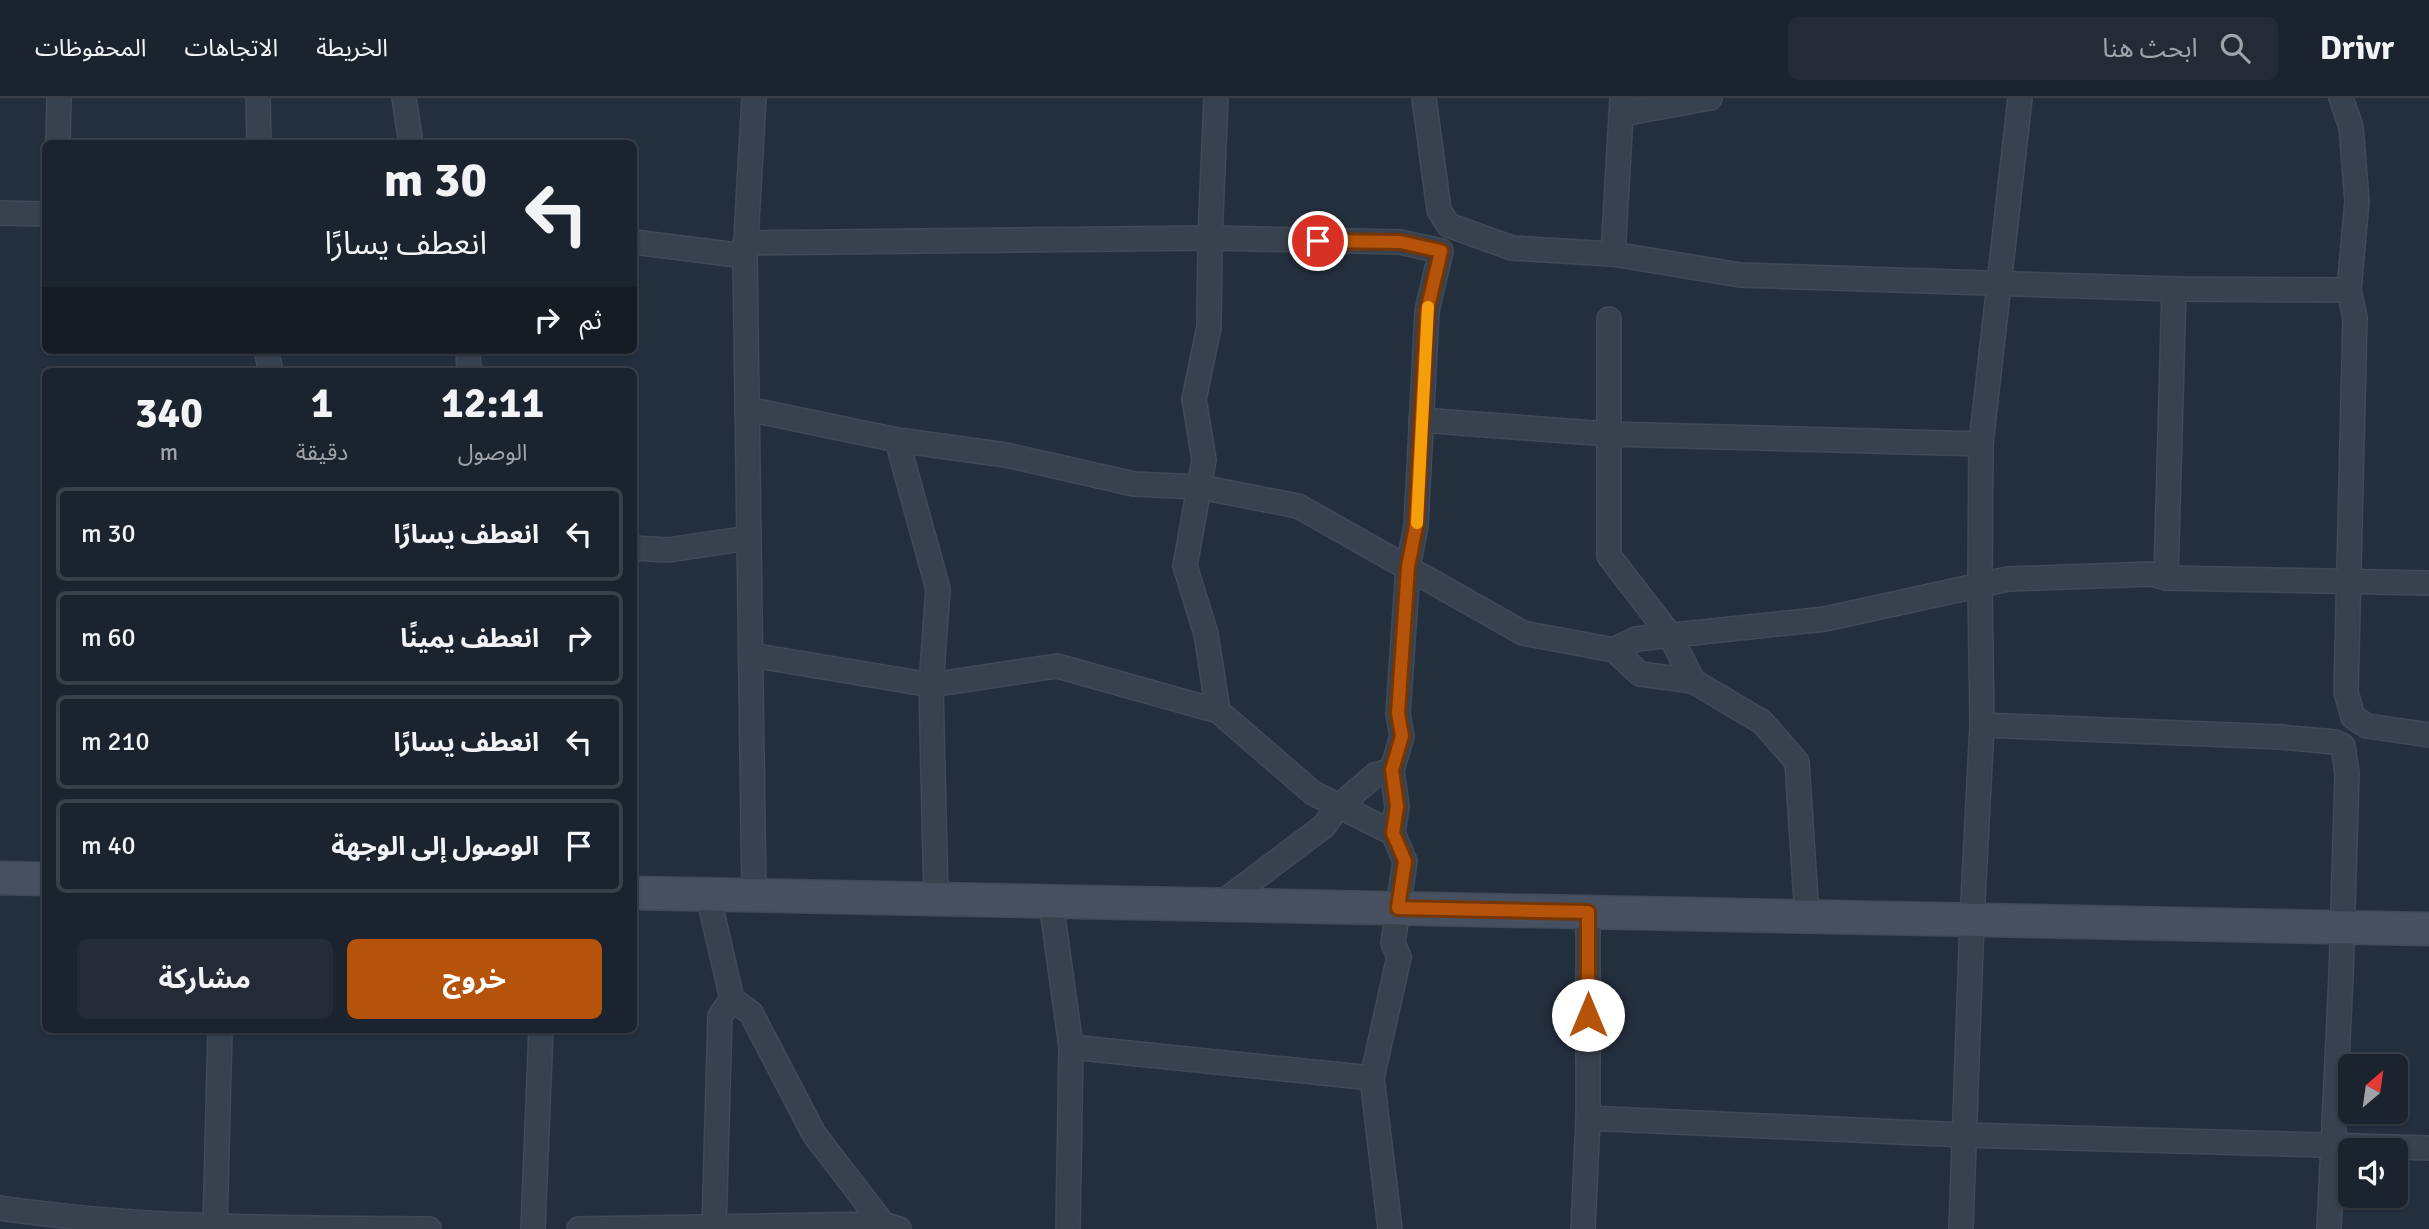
<!DOCTYPE html>
<html lang="ar">
<meta charset="utf-8">
<style>
body{margin:0;font-family:Signika,"Noto Sans Arabic",sans-serif;background:#242b36;color:#f1f3f6;direction:rtl;height:100vh;display:flex;flex-direction:column;font-size:26px;white-space:nowrap}
*{box-sizing:border-box;margin:0}
p{font-size:23px;color:#a0a4aa}
.icon{flex:none;width:38px;height:38px;fill:none;stroke:currentColor;stroke-width:2;stroke-linecap:round;stroke-linejoin:round}
.map{position:relative;flex:1;overflow:hidden;direction:ltr}
.details{position:absolute;left:42px;top:270px;width:595px;height:665px;display:flex;flex-direction:column;background:#1b232e;border-radius:10px;box-shadow:0 2px 5px #0004,0 0 0 2px #39404a;direction:rtl}
.details>*{flex:none}
.banner{position:absolute;left:42px;top:42px;width:595px;height:214px;border-radius:10px;box-shadow:0 2px 5px #0004,0 0 0 2px #39404a;direction:rtl;background:#1b232e;color:#f1f3f6;overflow:hidden}
.needle{width:46px;rotate:29deg}
.fabs{position:absolute;left:2338px;top:956px;display:grid;gap:14px}
.fabs a{display:grid;place-items:center;width:70px;height:70px;border-radius:10px;background:#1b232e;box-shadow:0 2px 5px #0004,0 0 0 2px #39404a;font-size:35px}
.pin{position:absolute;display:grid;place-items:center;width:60px;height:60px;color:#fff;margin:-30px;border:4px solid #fff;border-radius:50%;box-shadow:0 2px 7px #0007}
.me{position:absolute;width:77px;margin:-38px;rotate:0deg;stroke-linejoin:round;filter:drop-shadow(0 0 5px #0008)}
.turn{display:flex;align-items:center;gap:24px;height:147px;padding:0 35px;font-size:32px}
.turn .icon{width:91px;height:91px;stroke-width:2.5}
.turn b{display:block;font-size:49px;line-height:60px}
.then{display:flex;align-items:center;height:66px;padding:0 35px;background:#0003;gap:14px;font-size:26px}
.eta{display:flex;justify-content:space-evenly;align-items:center;height:119px;text-align:center}
.eta b{font-size:42px;font-weight:700;line-height:49px}
.cta{display:flex;gap:14px;margin-top:auto;padding:14px 35px}
.cta a{flex:1;height:80px;border-radius:10px;background:#b45309;color:#fff;font-size:28px;font-weight:700;line-height:80px;text-align:center}
.cta a+a{background:#242b36;color:#f1f3f6}
ul{padding:0;list-style:none}
li{display:flex;align-items:center;gap:21px;height:94px;margin:0 14px 10px;padding:0 21px;border:4px solid #39404a;border-radius:10px}
li div{flex:1}
li b{display:block;font-size:26px}
li em{font-style:normal}
header{display:flex;align-items:center;gap:42px;box-sizing:border-box;height:98px;padding:0 35px;background:#1b232e;border-bottom:2px solid #39404a}
header strong{font-size:33px}
nav{display:flex;gap:38px;margin-inline-start:auto;font-size:24px}
.search{width:490px;height:63px;background:#242b36;display:flex;align-items:center;gap:18px;box-sizing:border-box;padding:0 24px;border-radius:10px;color:#a0a4aa;font-size:26px}
.map>svg:first-child{display:block}
.lines{fill:none;stroke-linecap:round;stroke-linejoin:round}
.minor-casing{stroke:#414a57;stroke-width:26}
.secondary-casing{stroke:#414a57;stroke-width:35}
.minor{stroke:#38414e;stroke-width:23}
.secondary{stroke:#465061;stroke-width:32}
.route-casing{stroke:#753606;stroke-width:18}
.route{stroke:#b45309;stroke-width:12}
.slow{stroke:#f59e0b;stroke-width:12}
</style>
<header>
<strong>Drivr</strong>
<div class="search"><svg class="icon" aria-label="search" viewBox="0 0 24 24"><circle cx="10" cy="10" r="6"/><path d="M15 15l6 6"/></svg>ابحث هنا</div>
<nav><a>الخريطة</a><a>الاتجاهات</a><a>المحفوظات</a></nav>
</header>
<div class="map">
<svg width="2429" height="1131" viewBox="0 0 2429 1131">
<rect width="100%" height="100%" fill="#242f3e"/>
<g class="lines">
<defs>
<g id="minor">
<polyline points="258,0 259,46"/>
<polyline points="404,0 411,46"/>
<polyline points="1216,0 1210,140 1209,229 1194,301 1204,362 1185,468 1206,536 1218,613"/>
<polyline points="1424,0 1439,112 1448,127 1512,150 1613,156 1740,177 2174,191 2349,192"/>
<polyline points="2341,0 2351,29 2357,103 2349,192 2355,220 2346,594 2353,619 2367,628 2429,637"/>
<polyline points="1622,16 1710,0"/>
<polyline points="58,46 59,0"/>
<polyline points="0,115 46,116"/>
<polyline points="634,144 745,158"/>
<polyline points="745,145 1210,140 1400,144 1441,153 1427,213 1416,428 1408,469 1398,616 1402,638 1392,672 1397,708 1393,735 1405,763 1393,845 1399,859 1372,980 1390,1131"/>
<polyline points="1613,156 1622,0"/>
<polyline points="1609,221 1609,458 1670,537 1693,583"/>
<polyline points="266,252 271,273"/>
<polyline points="468,252 469,273"/>
<polyline points="747,311 897,342 1006,357 1134,386 1200,389 1298,408 1523,535 1614,552 1640,576 1693,583 1762,624 1797,664 1807,819"/>
<polyline points="1421,322 1608,336 1981,346"/>
<polyline points="897,342 938,491 931,587 936,802"/>
<polyline points="634,450 668,452 749,440"/>
<polyline points="2166,480 2174,191"/>
<polyline points="1614,552 1636,541 1825,521 2008,481 2152,476 2166,480 2429,485"/>
<polyline points="751,557 931,587 1057,568 1218,613 1313,695 1393,735"/>
<polyline points="1982,627 2281,639 2335,644 2343,648 2347,675 2341,878 2329,1131"/>
<polyline points="708,797 732,901 751,915 814,1036 883,1126"/>
<polyline points="754,798 745,158 754,0"/>
<polyline points="1051,804 1071,949 1068,1131"/>
<polyline points="1219,807 1324,728 1338,709 1375,677 1392,672"/>
<polyline points="1071,949 1372,980"/>
<polyline points="1588,1020 1964,1037 2429,1050"/>
<path d="M 0,1110 C 142,1131 285,1130 429,1131"/>
<polyline points="215,1131 220,931"/>
<polyline points="533,1131 541,931"/>
<polyline points="579,1131 883,1126 899,1131"/>
<polyline points="714,1131 720,918 732,901"/>
<polyline points="1583,1131 1588,1020 1588,814"/>
<polyline points="1961,1131 1972,822 1982,627 1980,488 1981,346 2020,0"/>
</g>
<g id="secondary">
<polyline points="0,780 46,781"/>
<polyline points="634,795 2429,831"/>
</g>
</defs>
<!-- minor casing -->
<use href="#minor" class="minor-casing"/>
<!-- secondary casing -->
<use href="#secondary" class="secondary-casing"/>
<!-- minor -->
<use href="#minor" class="minor"/>
<!-- secondary -->
<use href="#secondary" class="secondary"/>
</g>
<g class="lines">
<defs>
<polyline id="route" points="1318,143 1400,144 1441,153 1427,213 1416,428 1408,469 1398,615 1402,638 1392,672 1397,708 1393,735 1405,763 1398,810 1588,814 1588,917"/>
</defs>
<!-- route casing -->
<use href="#route" class="route-casing"/>
<!-- route -->
<use href="#route" class="route"/>
<!-- slow -->
<polyline class="slow" points="1417,425 1428,209"/>
</g>
</svg>
<div class="fabs">
<a><svg class="needle" viewBox="-14 -14 28 28"><path d="M0-13l5 13h-10z" fill="#e53935"/><path d="M0 13l5-13h-10z" fill="#a0a4aa"/></svg></a>
<a><svg class="icon" aria-label="sound" viewBox="0 0 24 24"><path d="M4 9h4l5-4v14l-5-4H4zM17 9q2 3 0 6"/></svg></a>
</div>
<div class="pin" style="left:1318px;top:143px;background:#d93025"><svg class="icon" aria-label="arrive" viewBox="0 0 24 24"><path d="M6 21V4h12l-3 4 3 4H6"/></svg></div>
<svg class="me" style="left:1588px;top:917px" viewBox="-20 -20 40 40"><circle r="19" fill="#fff"/><path d="M0-13L10 11 0 6-10 11z" fill="#b45309"/></svg>
<div class="banner">
<div class="turn"><svg class="icon" aria-label="left" viewBox="0 0 24 24"><path d="M17 20v-9H6M10 6l-5 5 5 5"/></svg><div><b>30 m</b>انعطف يسارًا</div></div>
<div class="then">ثم<svg class="icon" aria-label="right" viewBox="0 0 24 24"><path d="M7 20v-9h11M14 6l5 5-5 5"/></svg></div>
</div>
<section class="details">
<div class="eta">
<div><b>12:11</b><p>الوصول</p></div>
<div><b>1</b><p>دقيقة</p></div>
<div><b>340</b><p>m</p></div>
</div>
<ul>
<li><svg class="icon" aria-label="left" viewBox="0 0 24 24"><path d="M17 20v-9H6M10 6l-5 5 5 5"/></svg><div><b>انعطف يسارًا</b></div><em>30 m</em></li>
<li><svg class="icon" aria-label="right" viewBox="0 0 24 24"><path d="M7 20v-9h11M14 6l5 5-5 5"/></svg><div><b>انعطف يمينًا</b></div><em>60 m</em></li>
<li><svg class="icon" aria-label="left" viewBox="0 0 24 24"><path d="M17 20v-9H6M10 6l-5 5 5 5"/></svg><div><b>انعطف يسارًا</b></div><em>210 m</em></li>
<li><svg class="icon" aria-label="arrive" viewBox="0 0 24 24"><path d="M6 21V4h12l-3 4 3 4H6"/></svg><div><b>الوصول إلى الوجهة</b></div><em>40 m</em></li>
</ul>
<div class="cta"><a>خروج</a><a>مشاركة</a></div>
</section>
</div>
